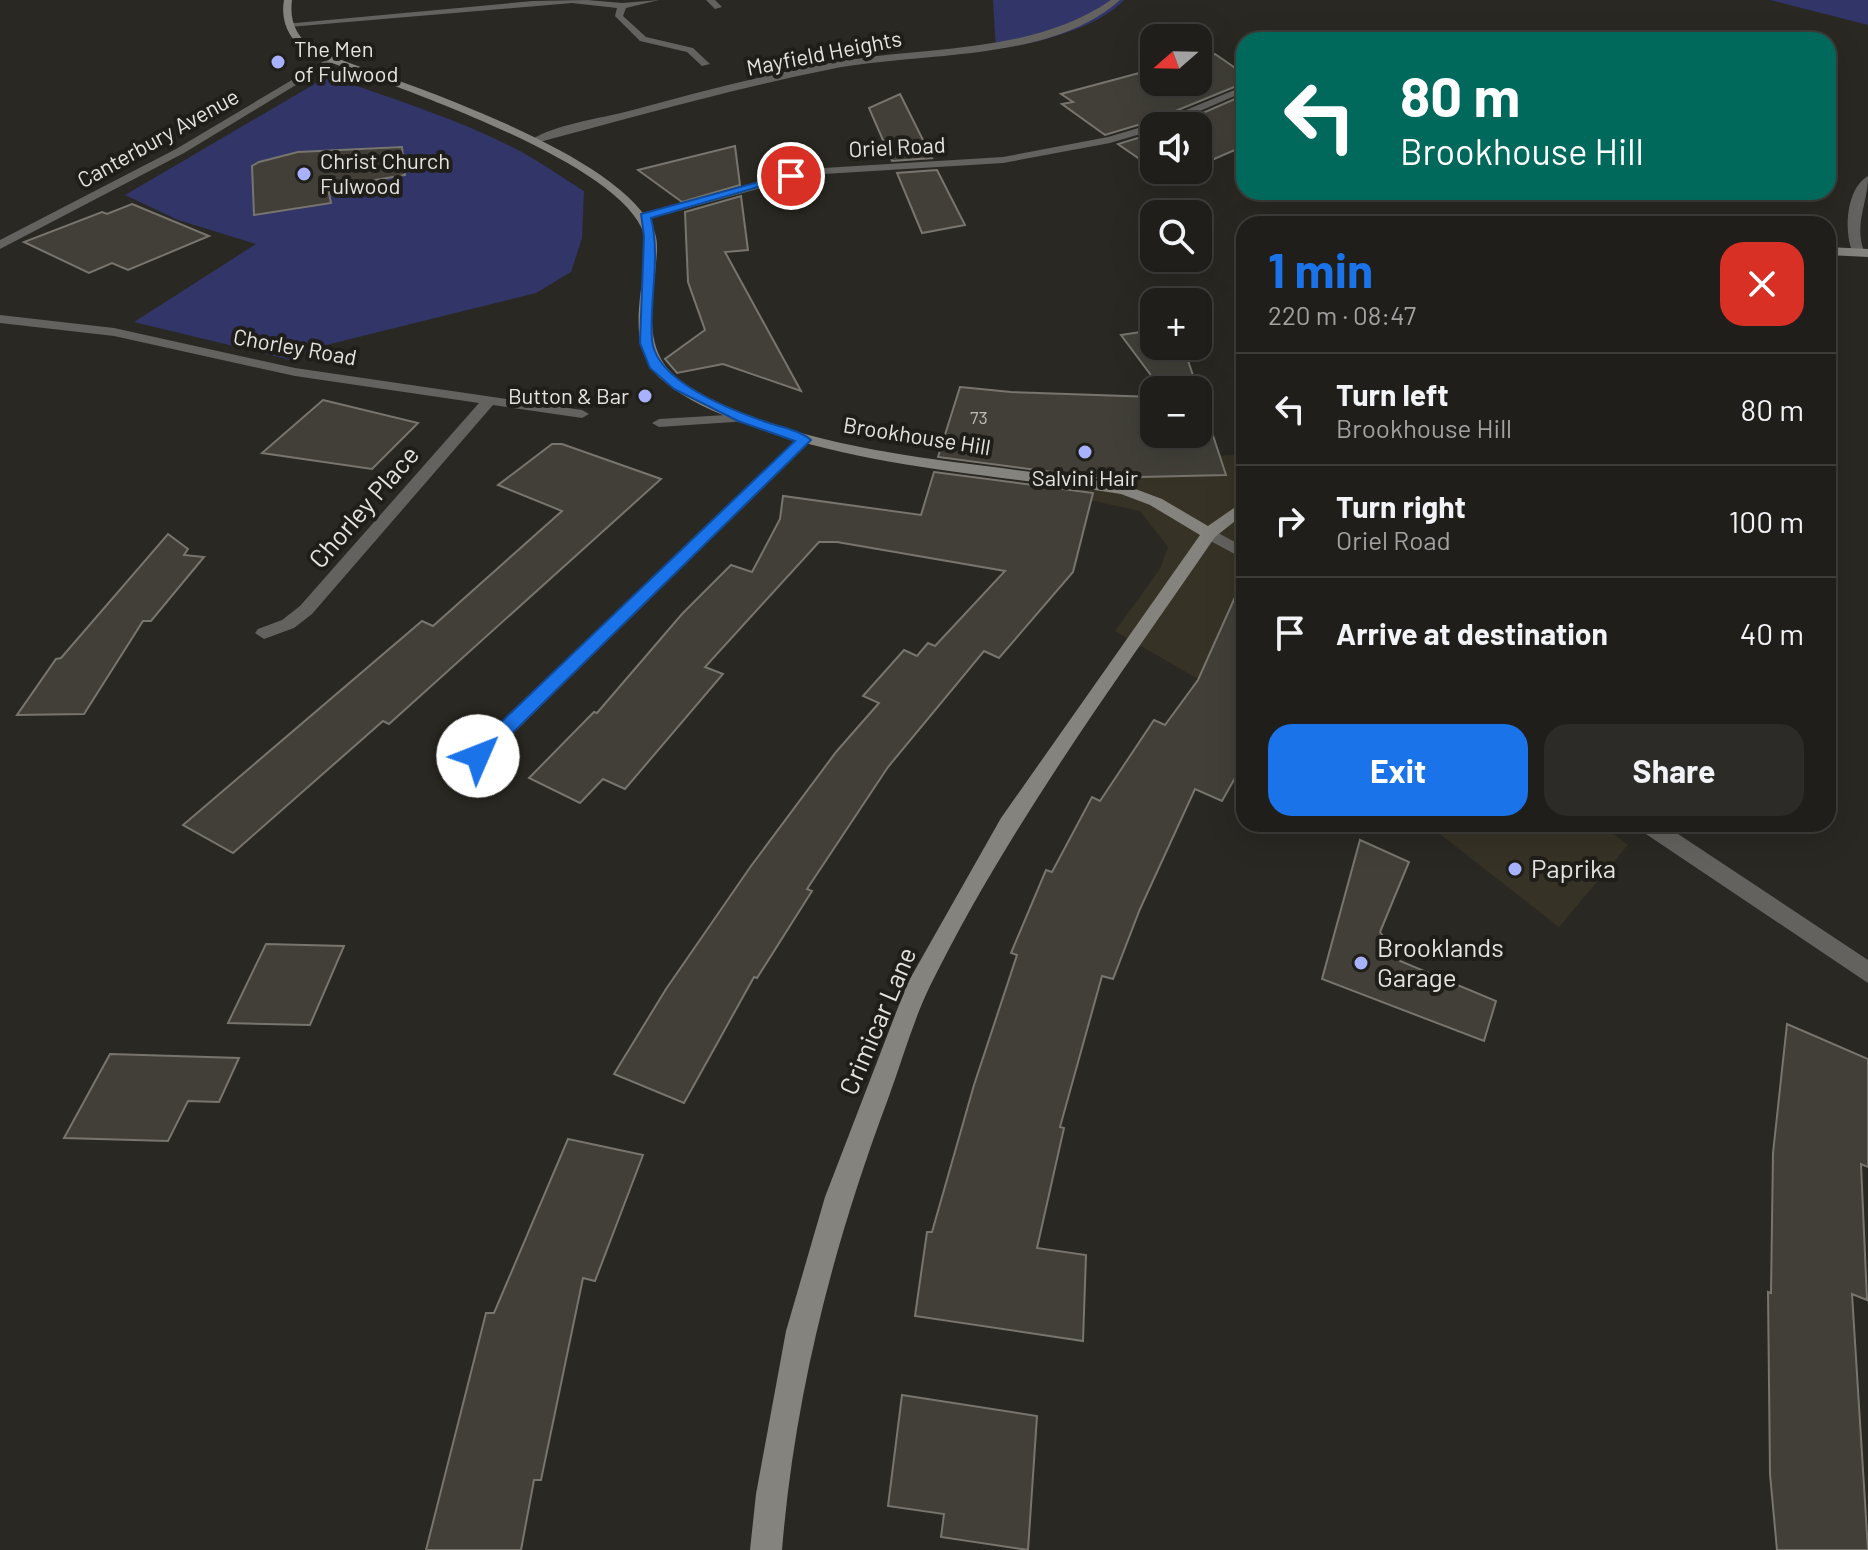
<!DOCTYPE html>
<meta charset="utf-8">
<style>
body{margin:0;font-family:Barlow,sans-serif;background:#2d2b27;color:#f1f3f6;height:100vh;display:flex;flex-direction:column;font-size:30px;white-space:nowrap}
*{box-sizing:border-box;margin:0}
p{font-size:26px;color:#a2a2a2}
.icon{flex:none;width:44px;height:44px;fill:none;stroke:currentColor;stroke-width:2;stroke-linecap:round;stroke-linejoin:round}
.map{position:relative;flex:1;overflow:hidden}
.drawer{position:absolute;left:1236px;top:216px;width:600px;height:616px;display:flex;flex-direction:column;background:#201e1a;border-radius:24px;box-shadow:0 8px 32px #0002,0 0 0 2px #3d3c39}
.drawer>*{flex:none}
.banner{position:absolute;left:1236px;top:32px;width:600px;height:168px;border-radius:24px;box-shadow:0 8px 32px #0002,0 0 0 2px #3d3c39;background:#00695c;color:#fff;overflow:hidden}
.needle{width:52px;rotate:250deg}
.fabs{position:absolute;left:1140px;top:24px;display:grid;gap:16px}
.fabs a{display:grid;place-items:center;width:72px;height:72px;border-radius:16px;background:#201e1a;box-shadow:0 8px 32px #0002,0 0 0 2px #3d3c39;font-size:40px}
.pin{position:absolute;display:grid;place-items:center;width:68px;height:68px;color:#fff;margin:-34px;border:4px solid #fff;border-radius:50%;box-shadow:0 2px 8px #0007}
.me{position:absolute;width:88px;margin:-44px;rotate:46deg;stroke-linejoin:round;filter:drop-shadow(0 0 6px #0008)}
.turn{display:flex;align-items:center;gap:28px;height:168px;padding:0 32px;font-size:36px}
.turn .icon{width:104px;height:104px;stroke-width:2.5}
.turn b{display:block;font-size:56px;line-height:68px}
.round{display:grid;place-items:center;flex:none;width:84px;height:84px;border-radius:24px;background:#2d2b27}
.overview{display:flex;align-items:center;justify-content:space-between;height:136px;padding:0 32px}
h1{font-size:48px;font-weight:700;line-height:60px;color:#1a73e8}
.button{display:flex;gap:16px;margin-top:auto;padding:16px 32px}
.button a{flex:1;height:92px;border-radius:24px;background:#1a73e8;color:#fff;font-size:32px;font-weight:700;line-height:92px;text-align:center}
.button a+a{background:#2d2b27;color:#f1f3f6}
ul{padding:0;list-style:none}
li{display:flex;align-items:center;gap:24px;height:112px;padding:0 32px;border-top:2px solid #3d3c39}
li div{flex:1}
li b{display:block;font-size:30px}
li em{font-style:normal}
.map>svg:first-child{display:block}
.built{fill:#363225}
.green{fill:#313568}
.building{fill:#413f38;stroke:#77756d;stroke-width:2}
.lines{fill:none;stroke-linecap:round;stroke-linejoin:round}
.street{fill:#63625f;fill-rule:evenodd}
.secondary{fill:#84837d;fill-rule:evenodd}
.route{fill:#1a73e8;stroke:#114b97;stroke-width:2}
.poi-dot{fill:#a7b1fc;stroke:#201e18;stroke-width:3}
.labels{text-anchor:middle;stroke-width:8;stroke-linejoin:round;paint-order:stroke}
.far-number-label{font-size:18px;fill:#bcbbb6}
.far-poi-label{font-size:22px;fill:#e5e4e0;stroke:#201e18;text-anchor:start}
.far-street-label{font-size:22px;fill:#e5e4e0;stroke:#201e18}
.street-label{font-size:26px;fill:#e5e4e0;stroke:#201e18}
.poi-label{font-size:26px;fill:#e5e4e0;stroke:#201e18;text-anchor:start}
</style>
<div class="map">
<svg width="1868" height="1550" viewBox="0 0 1868 1550">
<rect width="100%" height="100%" fill="#2a2822"/>
<!-- built -->
<g class="built">
<polygon points="1056,431 1219,456 1233,455 1244,465 1244,700 1198,679 1115,631 1160,569 1168,547 1140,511 1048,491"/>
<polygon points="1427,824 1601,824 1628,845 1559,927"/>
</g>
<!-- green -->
<g class="green">
<path d="M 993,0 L 1124,0 C 1099,28 1032,45 996,49 Z"/>
<polygon points="1770,0 1868,0 1868,25"/>
<path d="M 328,76 C 393,99 459,119 520,151 C 542,163 563,178 584,191 L 582,238 L 571,272 L 536,293 L 314,348 L 291,360 L 134,322 L 256,244 L 178,220 L 125,195 Z"/>
</g>
<!-- building -->
<g class="building">
<polygon points="1215,54 1244,74 1244,83 1151,121 1105,135 1062,104 1073,102 1061,94 1154,69 1154,82 1198,82 1198,58"/>
<polygon points="900,94 932,158 892,161 869,108"/>
<polygon points="1244,95 1244,146 1198,166 1198,126 1173,126"/>
<polygon points="1154,133 1154,169 1118,144"/>
<polygon points="735,146 740,185 682,202 638,170"/>
<polygon points="402,147 405,175 328,188 331,203 254,215 252,166 259,162 298,152"/>
<polygon points="937,170 965,225 922,233 897,173"/>
<polygon points="741,196 748,250 725,252 801,391 723,364 677,373 665,359 705,330 688,282 685,212"/>
<polygon points="132,204 209,236 128,270 112,263 89,273 24,242 102,212 107,214"/>
<polygon points="1154,330 1154,346 1183,346 1198,390 1162,390 1121,335"/>
<polygon points="960,387 1011,392 1154,397 1154,434 1198,434 1198,390 1226,475 1097,478 938,457"/>
<polygon points="323,400 418,423 372,469 262,453"/>
<polygon points="552,444 562,444 661,479 389,724 383,721 233,853 183,825 422,621 433,626 562,511 498,485"/>
<polygon points="934,472 1093,493 1073,572 999,658 984,651 888,767 807,889 812,891 757,978 754,977 684,1103 614,1074 666,989 751,866 836,752 879,703 863,696 904,650 917,656 928,643 935,646 1005,571 837,542 819,542 705,667 723,674 625,789 603,779 580,803 529,778 594,712 597,713 682,614 731,565 752,572 780,519 783,496 921,515"/>
<polygon points="168,534 188,549 184,555 204,557 151,621 143,621 84,714 17,715 56,659 61,658"/>
<polygon points="1244,577 1244,762 1222,801 1195,789 1140,909 1113,979 1102,976 1060,1127 1064,1128 1037,1248 1086,1255 1083,1341 915,1316 927,1232 932,1232 974,1085 1017,955 1011,953 1046,870 1052,872 1092,797 1100,801 1154,720 1165,725 1198,680"/>
<polygon points="1360,840 1409,862 1380,932 1400,961 1496,1001 1484,1041 1322,979"/>
<polygon points="266,944 344,946 310,1025 228,1023"/>
<polygon points="1787,1024 1868,1059 1868,1167 1861,1164 1867,1300 1852,1294 1868,1550 1777,1550 1770,1474 1768,1292 1771,1293 1773,1153"/>
<polygon points="110,1054 239,1058 219,1102 188,1101 168,1141 64,1138"/>
<polygon points="568,1139 643,1155 595,1281 583,1278 541,1480 534,1480 521,1550 426,1550 486,1313 494,1313"/>
<polygon points="902,1395 1037,1416 1028,1550 941,1537 944,1514 888,1506"/>
</g>
<g class="lines">
<!-- street -->
<g class="street">
<polygon points="587,0 622,3 659,0 626,8 623,16 646,37 693,48 710,64 702,66 687,52 640,41 615,16 617,8 572,3 289,27 285,24 533,1"/>
<polygon points="706,0 715,0 722,7 715,9"/>
<path d="M 1111,0 L 1120,0 C 1049,64 916,51 827,70 C 728,90 633,117 536,143 L 531,140 C 553,125 602,118 629,111 C 701,91 774,72 848,60 C 937,46 1033,53 1111,0 Z"/>
<polygon points="329,58 337,60 184,153 0,249 0,240 176,149"/>
<polygon points="1244,86 1244,92 1165,126 1154,126 1154,130 1110,143 1003,163 808,175 645,220 639,217 807,169 1003,157 1108,137 1152,124"/>
<path d="M 1868,176 C 1868,203 1854,223 1864,251 L 1858,255 L 1852,251 C 1844,229 1846,189 1868,176 Z"/>
<polygon points="0,315 114,328 295,368 582,410 589,414 582,418 493,405 312,614 294,628 264,639 255,633 258,629 282,620 300,606 479,403 295,376 114,336 0,323"/>
<polygon points="743,414 748,415 748,421 659,427 652,423 659,419"/>
<polygon points="804,436 809,437 809,443 485,761 471,761 468,756 471,751 799,437"/>
<polygon points="1209,528 1244,547 1244,559 1203,537 1201,533"/>
<polygon points="1637,824 1663,824 1868,960 1868,983 1640,830"/>
</g>
<!-- secondary -->
<g class="secondary">
<path d="M 284,0 L 292,0 C 289,22 297,37 314,50 C 396,81 622,151 655,233 C 658,242 657,253 656,263 C 653,305 641,351 680,380 C 704,398 733,409 761,420 C 843,450 930,459 1016,470 C 1053,475 1093,478 1130,487 L 1162,499 L 1208,526 L 1244,501 L 1244,514 L 1215,537 C 1115,683 1009,826 930,986 C 913,1021 902,1061 888,1099 C 833,1246 795,1393 782,1550 L 750,1550 L 756,1494 L 786,1331 L 825,1197 L 907,984 L 1001,818 L 1200,535 L 1150,505 L 1121,494 C 995,474 866,469 746,424 C 716,413 685,400 661,379 C 628,349 640,304 644,264 C 644,255 646,243 644,234 C 620,159 381,82 308,54 C 290,40 280,23 284,0 Z"/>
<polygon points="1828,247 1868,249 1868,257 1828,255"/>
</g>
</g>
<!-- route -->
<path class="route" d="M 788,174 L 796,176 L 651,218 C 661,258 649,300 652,340 C 656,382 731,410 766,422 C 780,427 800,430 811,440 L 484,761 L 471,761 L 469,756 L 471,751 L 795,441 L 738,421 L 674,389 L 650,368 L 640,343 L 644,236 L 641,214 Z"/>
<!-- markers -->
<g class="poi-dot">
<circle cx="278" cy="62" r="8"/>
<circle cx="304" cy="174" r="8"/>
<circle cx="645" cy="396" r="8"/>
<circle cx="1085" cy="452" r="8"/>
<circle cx="1515" cy="869" r="8"/>
<circle cx="1361" cy="963" r="8"/>
</g>
<g class="labels">
<!-- far-number labels -->
<g class="far-number-label">
<text x="979" y="424">73</text>
</g>
<!-- far-poi labels -->
<g class="far-poi-label">
<text x="294" y="57">The Men<tspan x="294" dy="25">of Fulwood</tspan></text>
<text x="320" y="169">Christ Church<tspan x="320" dy="25">Fulwood</tspan></text>
<text x="629" y="404" text-anchor="end">Button &amp; Bar</text>
<text x="1085" y="486" text-anchor="middle">Salvini Hair</text>
</g>
<!-- far-street labels -->
<g class="far-street-label">
<text transform="translate(824 53) rotate(-11)" y="8">Mayfield Heights</text>
<text transform="translate(158 138) rotate(-29)" y="8">Canterbury Avenue</text>
<text transform="translate(897 147) rotate(-3)" y="8">Oriel Road</text>
<text transform="translate(295 347) rotate(10)" y="8">Chorley Road</text>
<text transform="translate(917 436) rotate(9)" y="8">Brookhouse Hill</text>
</g>
<!-- street labels -->
<g class="street-label">
<text transform="translate(364 507) rotate(-49)" y="9">Chorley Place</text>
<text transform="translate(878 1021) rotate(-67)" y="9">Crimicar Lane</text>
</g>
<!-- poi labels -->
<g class="poi-label">
<text x="1531" y="878">Paprika</text>
<text x="1377" y="957">Brooklands<tspan x="1377" dy="30">Garage</tspan></text>
</g>
</g>
</svg>
<div class="fabs">
<a><svg class="needle" viewBox="-14 -14 28 28"><path d="M0-13l5 13h-10z" fill="#e53935"/><path d="M0 13l5-13h-10z" fill="#a2a2a2"/></svg></a>
<a><svg class="icon" aria-label="sound" viewBox="0 0 24 24"><path d="M4 9h4l5-4v14l-5-4H4zM17 9q2 3 0 6"/></svg></a>
<a><svg class="icon" aria-label="search" viewBox="0 0 24 24"><circle cx="10" cy="10" r="6"/><path d="M15 15l6 6"/></svg></a>
<a>+</a>
<a>−</a>
</div>
<div class="pin" style="left:791px;top:176px;background:#d93025"><svg class="icon" aria-label="arrive" viewBox="0 0 24 24"><path d="M6 21V4h12l-3 4 3 4H6"/></svg></div>
<svg class="me" style="left:478px;top:756px" viewBox="-20 -20 40 40"><circle r="19" fill="#fff"/><path d="M0-13L10 11 0 6-10 11z" fill="#1a73e8"/></svg>
<div class="banner">
<div class="turn"><svg class="icon" aria-label="left" viewBox="0 0 24 24"><path d="M17 20v-9H6M10 6l-5 5 5 5"/></svg><div><b>80 m</b>Brookhouse Hill</div></div>
</div>
<section class="drawer">
<div class="overview"><div><h1>1 min</h1><p>220 m · 08:47</p></div><a class="round" style="background:#d93025;color:#fff"><svg class="icon" aria-label="close" viewBox="0 0 24 24"><path d="M6 6l12 12M18 6L6 18"/></svg></a></div>
<ul>
<li><svg class="icon" aria-label="left" viewBox="0 0 24 24"><path d="M17 20v-9H6M10 6l-5 5 5 5"/></svg><div><b>Turn left</b><p>Brookhouse Hill</p></div><em>80 m</em></li>
<li><svg class="icon" aria-label="right" viewBox="0 0 24 24"><path d="M7 20v-9h11M14 6l5 5-5 5"/></svg><div><b>Turn right</b><p>Oriel Road</p></div><em>100 m</em></li>
<li><svg class="icon" aria-label="arrive" viewBox="0 0 24 24"><path d="M6 21V4h12l-3 4 3 4H6"/></svg><div><b>Arrive at destination</b></div><em>40 m</em></li>
</ul>
<div class="button"><a>Exit</a><a>Share</a></div>
</section>
</div>
